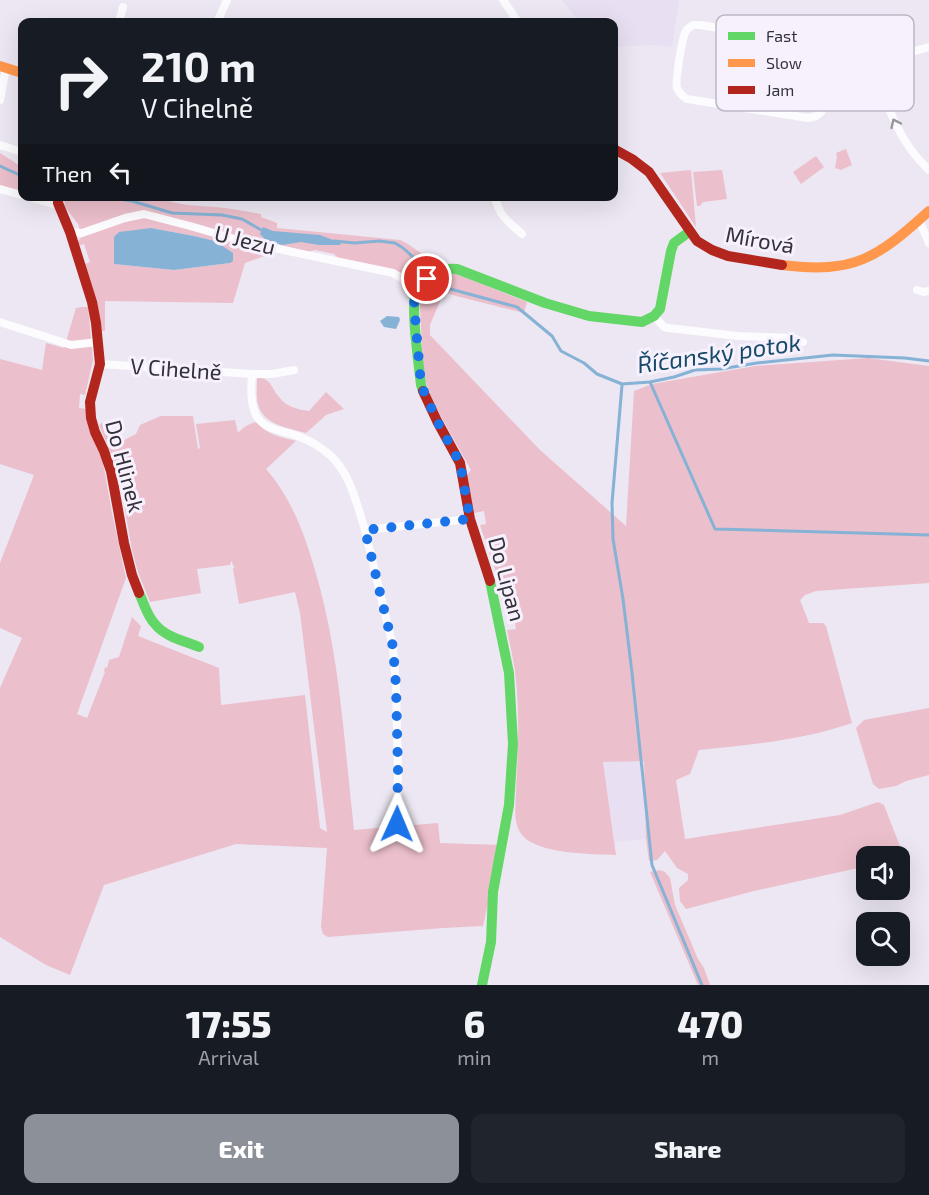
<!DOCTYPE html>
<meta charset="utf-8">
<style>
body{margin:0;font-family:"Exo 2",sans-serif;background:#20242c;color:#f1f3f6;height:100vh;display:flex;flex-direction:column;font-size:22px;white-space:nowrap}
*{box-sizing:border-box;margin:0}
p{font-size:20px;color:#9ea1a6}
.icon{flex:none;width:33px;height:33px;fill:none;stroke:currentColor;stroke-width:2;stroke-linecap:round;stroke-linejoin:round}
.map{position:relative;height:985px;overflow:hidden}
.drawer{display:flex;flex-direction:column;background:#171b24;flex:1}
.drawer>*{flex:none}
.guide{position:absolute;left:18px;top:18px;width:600px;height:183px;border-radius:12px;box-shadow:0 6px 24px #0002;background:#171b24;color:#f1f3f6;overflow:hidden}
.buttons{position:absolute;left:856px;top:846px;display:grid;gap:12px}
.buttons a{display:grid;place-items:center;width:54px;height:54px;border-radius:12px;background:#171b24;box-shadow:0 6px 24px #0002;font-size:30px}
.pin{position:absolute;display:grid;place-items:center;width:51px;height:51px;color:#fff;margin:-26px;border:3px solid #fff;border-radius:50%;box-shadow:0 2px 6px #0007}
.me{position:absolute;width:66px;margin:-33px;rotate:1deg;stroke-linejoin:round;filter:drop-shadow(0 0 4px #0008)}
.turn{display:flex;align-items:center;gap:21px;height:126px;padding:0 24px;font-size:27px}
.turn .icon{width:78px;height:78px;stroke-width:2.5}
.turn b{display:block;font-size:42px;line-height:51px}
.then{display:flex;align-items:center;height:57px;padding:0 24px;background:#0003;gap:12px;font-size:22px}
.eta{display:flex;justify-content:space-evenly;align-items:center;height:102px;text-align:center}
.eta b{font-size:36px;font-weight:800;line-height:42px}
.cta{display:flex;gap:12px;margin-top:auto;padding:12px 24px}
.cta a{flex:1;height:69px;border-radius:12px;background:#8c9099;color:#fff;font-size:24px;font-weight:800;line-height:69px;text-align:center}
.cta a+a{background:#20242c;color:#f1f3f6}
.map>svg:first-child{display:block}
.built{fill:#e8dff3}
.green{fill:#ebbfcb;fill-rule:evenodd}
.water{fill:#86b2d5}
.lines{fill:none;stroke-linecap:round;stroke-linejoin:round}
.stream{stroke:#86b2d5;stroke-width:3}
.street{stroke:#fcfbfd;stroke-width:8}
.fast{stroke:#63d668;stroke-width:10}
.slow{stroke:#ff974d;stroke-width:10}
.jam{stroke:#b3261e;stroke-width:10}
.oneway{stroke:#98969a}
.route{stroke:#1a73e8;stroke-width:10;stroke-dasharray:0 18}
.labels{text-anchor:middle;stroke-width:6;stroke-linejoin:round;paint-order:stroke}
.street-label{font-size:22px;fill:#343138;stroke:#f7f1fe}
.water-label{font-size:24px;font-style:italic;fill:#184a69;stroke:#f7f1fe}
.key{fill:#f7f1fe;stroke:#bcb7c3;stroke-width:1.5}
.key-label{font-size:16px;fill:#343138}
</style>
<div class="map">
<svg width="929" height="985" viewBox="0 0 929 985">
<rect width="100%" height="100%" fill="#ece7f2"/>
<!-- built -->
<g class="built">
<polygon points="562,0 679,0 672,47 653,45 614,47 614,22 579,22"/>
<polygon points="644,760 646,839 615,842 603,762"/>
</g>
<!-- green -->
<g class="green">
<polygon points="846,149 852,165 841,170 835,168 837,157 836,153"/>
<polygon points="0,153 22,167 22,195 0,189"/>
<polygon points="816,156 824,167 801,184 793,172"/>
<polygon points="691,170 696,227 660,173"/>
<polygon points="722,170 727,199 703,202 700,206 697,206 693,172"/>
<path d="M 64,196 L 158,197 C 178,207 202,205 224,208 C 236,209 249,212 261,214 L 261,217 L 277,223 L 277,228 L 400,240 C 410,244 410,246 418,251 C 426,257 433,258 439,266 L 420,277 L 412,278 L 392,269 L 339,259 L 334,254 L 315,250 L 308,252 L 270,242 L 267,255 L 245,263 L 233,303 L 105,301 L 105,331 L 102,331 L 85,264 L 90,262 L 84,244 L 78,246 L 78,241 L 82,237 L 78,224 L 65,207 ZM 151,228 L 194,236 L 215,241 L 230,263 L 174,270 L 114,264 Z"/>
<path d="M 454,273 L 527,302 L 524,313 L 456,296 L 444,292 L 430,325 L 430,335 L 540,450 L 626,526 L 634,391 L 652,384 L 755,366 L 868,358 L 929,366 L 929,583 L 816,591 L 805,595 L 800,600 L 809,623 L 823,623 L 826,626 L 852,723 C 803,740 750,745 699,750 L 690,774 L 676,780 L 685,839 L 840,815 L 878,802 L 884,805 L 903,854 L 902,857 L 867,856 L 867,866 L 754,891 L 686,909 L 680,901 L 679,888 L 688,880 L 688,874 L 677,868 L 665,851 L 657,860 L 649,861 L 646,839 L 644,761 L 603,762 L 616,855 C 592,854 539,854 523,836 C 512,824 516,806 516,792 C 518,752 520,711 515,671 C 513,658 510,644 507,630 L 516,629 L 512,605 L 503,605 L 497,575 L 480,525 L 486,524 L 484,511 L 474,513 L 466,476 L 471,470 L 433,402 L 426,383 L 423,364 L 420,308 L 421,292 L 429,284 L 445,274 Z"/>
<path d="M 82,307 L 88,307 L 93,360 L 85,395 L 80,394 L 79,408 L 86,409 C 88,425 88,435 100,446 L 112,513 L 126,578 L 77,714 L 87,718 L 105,672 L 104,671 L 105,667 L 107,668 L 109,660 L 119,657 L 132,617 L 141,626 L 138,636 L 219,668 L 221,705 L 305,695 L 320,828 L 327,832 L 300,613 L 295,592 L 239,604 L 233,569 L 235,566 L 233,566 L 232,561 L 231,562 L 230,565 L 197,569 L 201,593 L 150,602 L 138,572 L 132,550 L 118,470 L 99,425 L 103,422 L 112,437 L 118,443 L 136,434 L 140,425 L 161,416 L 193,416 L 198,449 L 200,448 L 196,424 L 235,420 L 238,433 C 243,427 250,423 257,422 C 266,435 282,437 296,441 L 266,469 C 290,496 304,532 314,567 C 340,652 344,742 354,830 L 438,823 L 440,843 L 501,845 L 483,926 L 443,928 L 328,937 L 323,934 L 321,927 L 327,848 L 236,844 L 104,885 L 70,975 L 46,965 L 0,937 L 0,688 L 22,638 L 0,628 L 0,563 L 34,475 L 0,464 L 0,359 L 42,370 L 46,343 L 64,348 L 76,308 Z"/>
<path d="M 259,377 C 273,381 271,388 279,397 C 287,407 296,409 309,411 L 326,392 L 344,409 L 326,415 L 306,433 C 289,428 263,425 258,404 C 256,396 257,387 257,379 Z"/>
<polygon points="929,708 929,775 906,781 896,786 879,789 873,784 856,728 864,720"/>
<polygon points="660,870 665,872 670,878 675,905 698,959 704,968 710,985 698,985 650,872"/>
</g>
<!-- water -->
<g class="water">
<polygon points="263,227 273,231 320,235 341,243 340,245 319,245 301,242 282,245 265,239 260,234"/>
<polygon points="151,228 194,236 215,241 233,253 233,261 230,263 174,270 114,264 114,237 119,232"/>
<polygon points="387,316 399,317 400,320 396,329 384,327 380,321"/>
</g>
<g class="lines">
<!-- stream -->
<g class="stream">
<polyline points="0,166 22,176"/>
<polyline points="100,196 132,201 172,213 222,215 242,219 263,231"/>
<polyline points="334,241 355,243 379,241 395,243 403,248 431,273"/>
<polyline points="435,278 443,287 517,307 552,336 561,351 584,363 597,374 622,384 650,382 674,377 695,370 721,369 757,363 833,355 905,358 929,361"/>
<polyline points="650,382 715,529 929,535"/>
<polyline points="622,385 612,503 613,539 623,599 632,673 652,865 702,985"/>
</g>
<!-- street -->
<g class="street">
<polyline points="503,0 518,22"/>
<polyline points="119,22 123,7"/>
<polyline points="217,22 227,0"/>
<path d="M 693,25 L 700,25 L 833,46 L 824,106 C 822,114 817,117 808,118 L 687,99 C 682,96 679,93 677,88 C 675,82 682,37 686,31 C 688,28 690,27 693,25 Z"/>
<path d="M 873,64 C 887,104 897,140 929,170"/>
<polyline points="829,74 838,75 847,74 899,55 929,47"/>
<polyline points="0,100 6,68"/>
<polyline points="0,145 22,152"/>
<polyline points="0,189 22,195"/>
<polyline points="26,196 53,204 58,203"/>
<path d="M 493,196 C 497,201 497,206 500,211 C 504,220 515,227 522,234"/>
<polyline points="919,220 929,243"/>
<polyline points="70,232 82,233 125,218 144,214 190,226 245,242 393,273 410,283 416,290"/>
<polyline points="917,290 924,292 929,291"/>
<polyline points="654,316 664,327 669,328 738,336 793,338 803,342"/>
<polyline points="0,322 71,345 98,342"/>
<path d="M 100,364 L 252,374 C 251,388 250,402 256,415 C 263,430 286,431 300,437 C 311,441 322,448 331,456 C 351,475 357,505 365,530 L 470,519"/>
<polyline points="252,374 272,374 294,370"/>
<polyline points="365,530 393,647 396,686 398,771 397,824"/>
</g>
<!-- fast -->
<g class="fast">
<path d="M 423,391 L 421,385 C 419,366 410,304 416,290 C 419,282 428,279 435,275 C 443,270 448,268 457,269 L 545,303 L 589,316 L 642,322 L 654,316 L 660,309 L 671,251 L 674,243 L 689,232"/>
<path d="M 139,593 C 144,603 147,616 155,624 C 165,637 185,641 199,647"/>
<polyline points="482,985 491,942 493,892 509,805 513,744 509,673 490,581"/>
</g>
<!-- slow -->
<g class="slow">
<polyline points="0,66 22,73"/>
<path d="M 782,265 C 855,274 877,258 929,211"/>
</g>
<!-- jam -->
<g class="jam">
<polyline points="614,149 632,159 649,172 697,241 712,250 728,256 782,265"/>
<polyline points="58,196 58,203 70,232 92,302 96,323 100,364 90,402 91,418 95,432 104,451 111,471 124,543 132,575 139,593"/>
<polyline points="423,391 437,421 460,463 470,519 490,581"/>
</g>
</g>
<!-- one-way arrows -->
<defs><path id="oneway-chevron" d="M-2-3.5L2.5 0L-2 3.5" fill="none" stroke-width="1.6" stroke-linecap="round" stroke-linejoin="round" transform="scale(1.5)"/></defs>
<use class="oneway" href="#oneway-chevron" transform="translate(895 123) rotate(-115)"/>
<g class="lines">
<!-- route -->
<polyline class="route" points="397,824 398,771 396,686 393,647 365,530 470,519 460,463 437,421 421,385 414,304 416,290 427,279"/>
</g>
<g class="labels">
<!-- street labels -->
<g class="street-label">
<text transform="translate(245 240) rotate(14)" y="8">U Jezu</text>
<text transform="translate(760 240) rotate(10)" y="8">Mírová</text>
<text transform="translate(176 369) rotate(4)" y="8">V Cihelně</text>
<text transform="translate(125 466) rotate(75)" y="8">Do Hlinek</text>
<text transform="translate(507 579) rotate(75)" y="8">Do Lipan</text>
</g>
<!-- water labels -->
<g class="water-label">
<text transform="translate(719 354) rotate(-8)" y="8">Říčanský potok</text>
</g>
</g>
<!-- legend -->
<rect x="716" y="15" width="198" height="96" rx="9" class="key"/>
<rect x="728" y="32" width="27" height="8" fill="#63d668"/>
<rect x="728" y="59" width="27" height="8" fill="#ff974d"/>
<rect x="728" y="86" width="27" height="8" fill="#b3261e"/>
<g class="key-label">
<text x="766" y="42">Fast</text>
<text x="766" y="69">Slow</text>
<text x="766" y="96">Jam</text>
</g>
</svg>
<div class="buttons">
<a><svg class="icon" aria-label="sound" viewBox="0 0 24 24"><path d="M4 9h4l5-4v14l-5-4H4zM17 9q2 3 0 6"/></svg></a>
<a><svg class="icon" aria-label="search" viewBox="0 0 24 24"><circle cx="10" cy="10" r="6"/><path d="M15 15l6 6"/></svg></a>
</div>
<div class="pin" style="left:427px;top:279px;background:#d93025"><svg class="icon" aria-label="arrive" viewBox="0 0 24 24"><path d="M6 21V4h12l-3 4 3 4H6"/></svg></div>
<svg class="me" style="left:397px;top:824px" viewBox="-20 -20 40 40"><path d="M0-17L14 15 0 8-14 15z" fill="#1a73e8" stroke="#fff" stroke-width="4"/></svg>
<div class="guide">
<div class="turn"><svg class="icon" aria-label="right" viewBox="0 0 24 24"><path d="M7 20v-9h11M14 6l5 5-5 5"/></svg><div><b>210 m</b>V Cihelně</div></div>
<div class="then">Then<svg class="icon" aria-label="left" viewBox="0 0 24 24"><path d="M17 20v-9H6M10 6l-5 5 5 5"/></svg></div>
</div>
</div>
<section class="drawer">
<div class="eta">
<div><b>17:55</b><p>Arrival</p></div>
<div><b>6</b><p>min</p></div>
<div><b>470</b><p>m</p></div>
</div>
<div class="cta"><a>Exit</a><a>Share</a></div>
</section>
